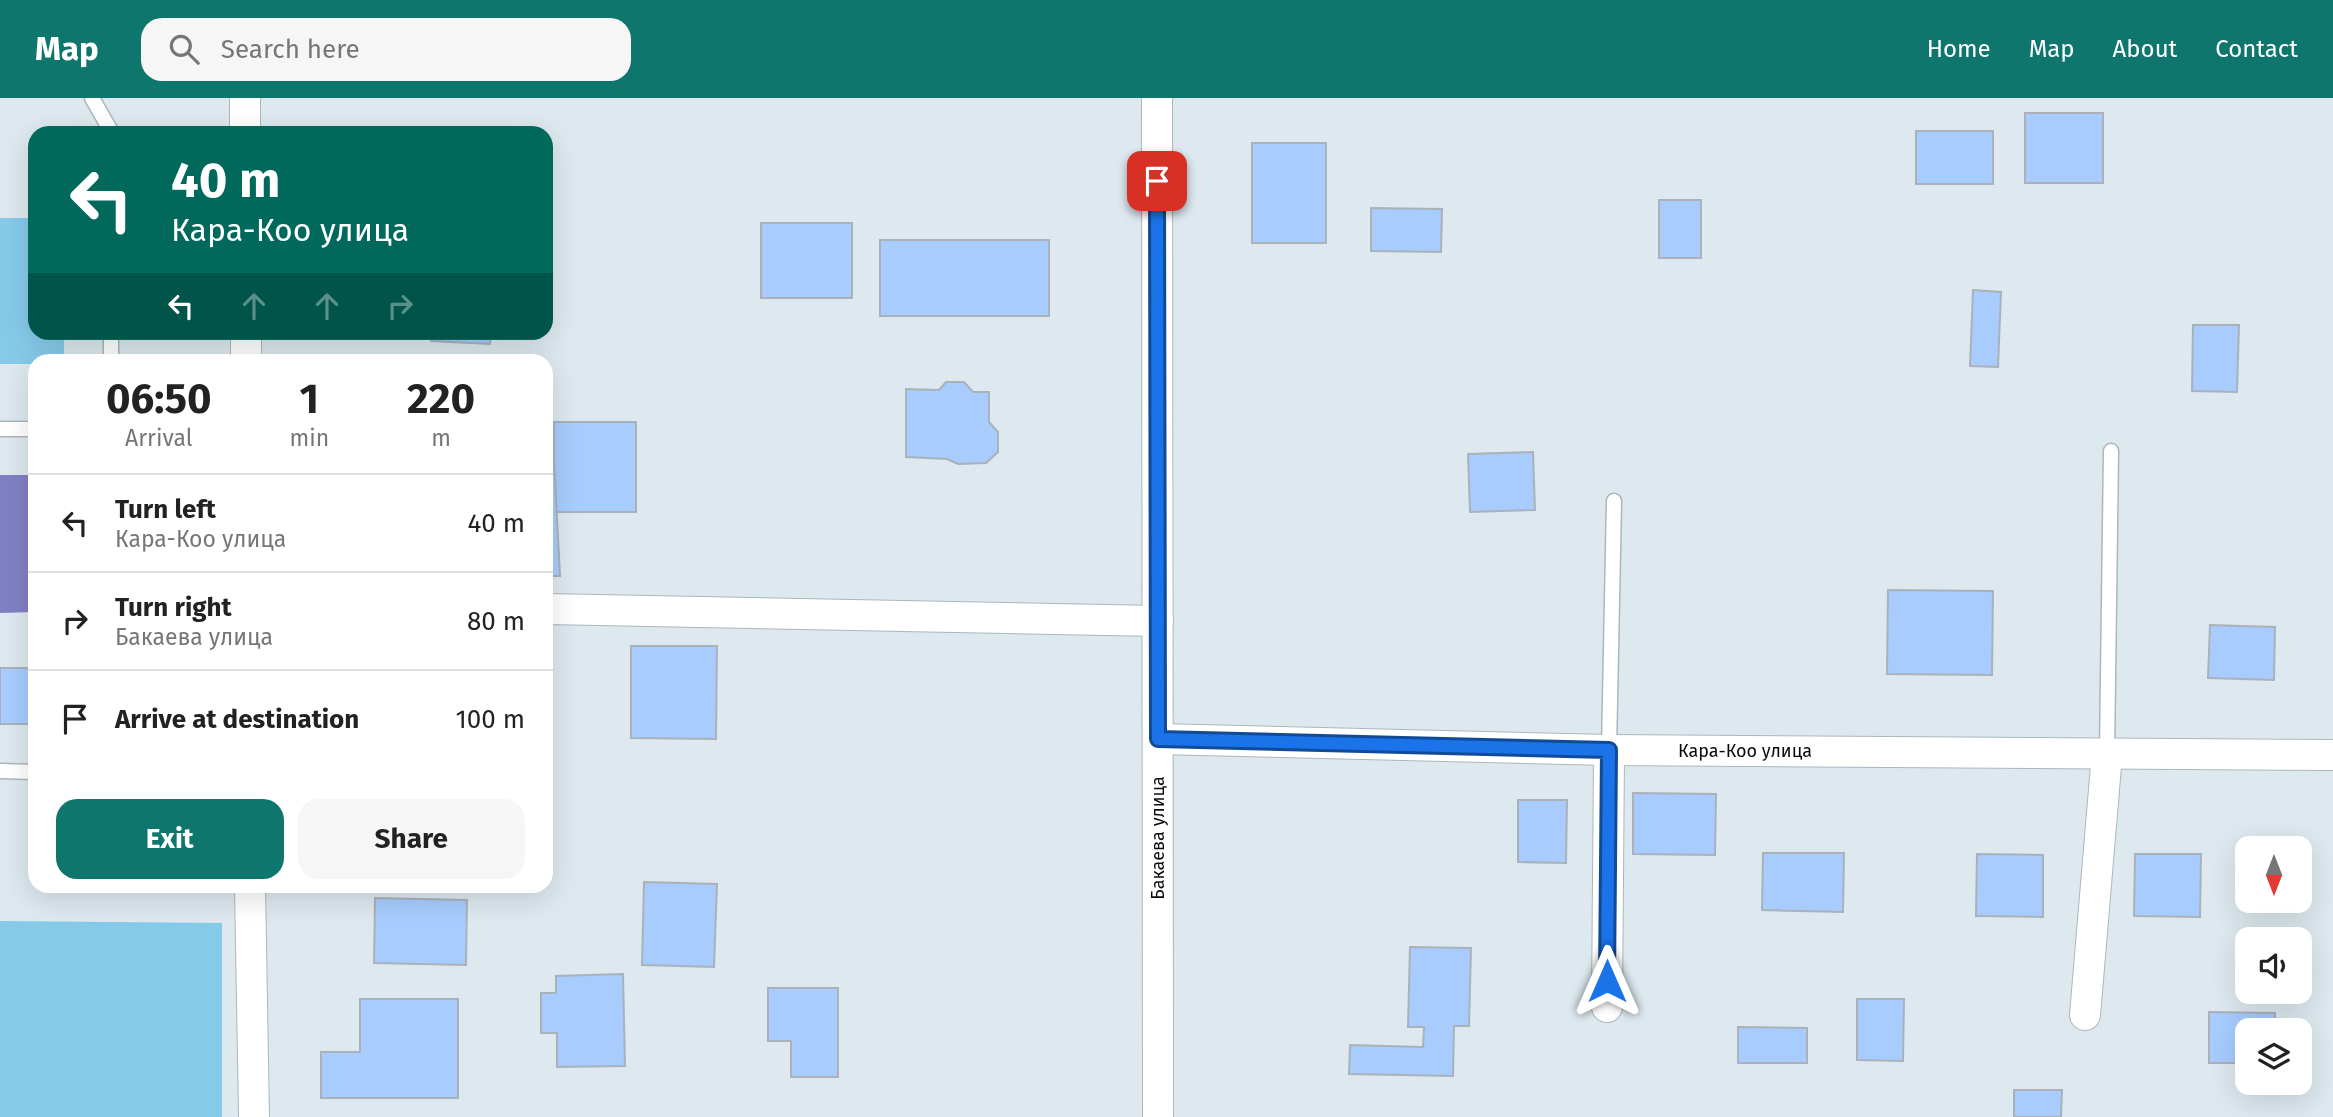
<!DOCTYPE html>
<meta charset="utf-8">
<style>
body{margin:0;font-family:"Fira Sans",sans-serif;background:#f6f6f6;color:#222;height:100vh;display:flex;flex-direction:column;font-size:26px;white-space:nowrap}
*{box-sizing:border-box;margin:0}
p{font-size:23px;color:#767676}
.icon{flex:none;width:38px;height:38px;fill:none;stroke:currentColor;stroke-width:2;stroke-linecap:round;stroke-linejoin:round}
.map{position:relative;flex:1;overflow:hidden}
.details{position:absolute;left:28px;top:256px;width:525px;height:539px;display:flex;flex-direction:column;background:#fff;border-radius:21px;box-shadow:0 7px 28px #0002}
.details>*{flex:none}
.banner{position:absolute;left:28px;top:28px;width:525px;height:214px;border-radius:21px;box-shadow:0 7px 28px #0002;background:#00695c;color:#fff;overflow:hidden}
.needle{width:46px;rotate:180deg}
.tools{position:absolute;left:2235px;top:738px;display:grid;gap:14px}
.tools a{display:grid;place-items:center;width:77px;height:77px;border-radius:14px;background:#fff;box-shadow:0 7px 28px #0002;font-size:35px}
.pin{position:absolute;display:grid;place-items:center;width:60px;height:60px;color:#fff;margin:-30px;border-radius:14px;box-shadow:0 4px 10px #0006}
.me{position:absolute;width:77px;margin:-38px;rotate:0deg;stroke-linejoin:round;filter:drop-shadow(0 0 5px #0008)}
.turn{display:flex;align-items:center;gap:24px;height:147px;padding:0 28px;font-size:32px}
.turn .icon{width:91px;height:91px;stroke-width:2.5}
.turn b{display:block;font-size:49px;line-height:60px}
.lanes{display:flex;align-items:center;height:66px;padding:0 28px;background:#0003;justify-content:center;gap:35px;direction:ltr}
.lanes .off{opacity:.35}
.eta{display:flex;justify-content:space-evenly;align-items:center;height:119px;text-align:center}
.eta b{font-size:42px;font-weight:700;line-height:49px}
.primary-button{display:flex;gap:14px;margin-top:auto;padding:14px 28px}
.primary-button a{flex:1;height:80px;border-radius:21px;background:#0f766e;color:#fff;font-size:28px;font-weight:700;line-height:80px;text-align:center}
.primary-button a+a{background:#f6f6f6;color:#222}
ul{padding:0;list-style:none}
li{display:flex;align-items:center;gap:21px;height:98px;padding:0 28px;border-top:2px solid #e0e0e0}
li div{flex:1}
li b{display:block;font-size:26px}
li em{font-style:normal}
header{display:flex;align-items:center;gap:42px;box-sizing:border-box;height:98px;padding:0 35px;background:#0f766e;color:#fff}
header strong{font-size:33px}
nav{display:flex;gap:38px;margin-inline-start:auto;font-size:24px}
.search{width:490px;height:63px;background:#f6f6f6;display:flex;align-items:center;gap:18px;box-sizing:border-box;padding:0 24px;border-radius:21px;color:#767676;font-size:26px}
.map>svg:first-child{display:block}
.green{fill:#86caea}
.water{fill:#8081c4}
.building{fill:#a7ccfd;stroke:#aab1ba;stroke-width:2}
.lines{fill:none;stroke-linecap:round;stroke-linejoin:round}
.lane-casing{stroke:#abb7bd;stroke-width:17}
.street-casing{stroke:#abb7bd;stroke-width:32}
.lane{stroke:#fff;stroke-width:14}
.street{stroke:#fff;stroke-width:30}
.route-casing{stroke:#114b97;stroke-width:18}
.route{stroke:#1a73e8;stroke-width:12}
.labels{text-anchor:middle;stroke-width:6;stroke-linejoin:round;paint-order:stroke}
.street-label{font-size:18px;fill:#080c0e;stroke:#fff}
</style>
<header>
<strong>Map</strong>
<div class="search"><svg class="icon" aria-label="search" viewBox="0 0 24 24"><circle cx="10" cy="10" r="6"/><path d="M15 15l6 6"/></svg>Search here</div>
<nav><a>Home</a><a>Map</a><a>About</a><a>Contact</a></nav>
</header>
<div class="map">
<svg width="2333" height="1019" viewBox="0 0 2333 1019">
<rect width="100%" height="100%" fill="#dde9ef"/>
<!-- green -->
<g class="green">
<polygon points="0,120 35,120 35,234 64,235 64,262 35,262 35,266 0,266"/>
<polygon points="0,823 222,825 222,1019 0,1019"/>
</g>
<!-- water -->
<polygon class="water" points="0,377 35,377 35,514 0,515"/>
<!-- building -->
<g class="building">
<rect x="2025" y="15" width="78" height="70"/>
<rect x="1916" y="33" width="77" height="53"/>
<rect x="1252" y="45" width="74" height="100"/>
<rect x="1659" y="102" width="42" height="58"/>
<polygon points="1371,110 1442,111 1441,154 1371,153"/>
<rect x="761" y="125" width="91" height="75"/>
<rect x="880" y="142" width="169" height="76"/>
<polygon points="1973,192 2001,194 1998,269 1970,268"/>
<polygon points="2193,227 2239,227 2237,294 2192,293"/>
<polygon points="432,234 491,234 490,246 431,243"/>
<polygon points="946,284 964,284 973,294 989,294 989,324 998,334 998,354 986,365 958,366 947,361 906,359 906,291 939,292"/>
<rect x="554" y="324" width="82" height="90"/>
<polygon points="1533,354 1535,412 1470,414 1468,356"/>
<polygon points="546,363 554,363 560,478 546,478"/>
<polygon points="1888,492 1993,493 1992,577 1887,576"/>
<polygon points="2210,527 2275,529 2274,582 2208,580"/>
<polygon points="631,548 717,548 716,641 631,640"/>
<rect x="0" y="570" width="35" height="56"/>
<polygon points="1633,695 1716,696 1715,757 1633,756"/>
<polygon points="1518,702 1567,702 1566,765 1518,764"/>
<polygon points="1763,755 1844,755 1843,814 1762,812"/>
<polygon points="1977,756 2043,757 2043,819 1976,818"/>
<polygon points="2135,756 2201,756 2200,819 2134,818"/>
<polygon points="644,784 717,786 714,869 642,867"/>
<polygon points="375,800 467,802 466,867 374,865"/>
<polygon points="1410,849 1471,850 1469,928 1454,928 1453,978 1349,976 1350,947 1423,949 1424,929 1408,929"/>
<polygon points="623,876 625,968 557,969 557,935 541,935 541,895 556,895 556,878"/>
<polygon points="768,890 838,890 838,979 791,979 791,943 768,943"/>
<polygon points="360,901 458,901 458,1000 321,1000 321,954 360,954"/>
<polygon points="1857,901 1904,901 1903,963 1857,962"/>
<polygon points="2209,914 2275,915 2275,933 2247,933 2247,965 2209,965"/>
<polygon points="1738,929 1807,930 1807,965 1738,965"/>
<polygon points="2014,992 2062,992 2061,1019 2014,1019"/>
</g>
<g class="lines">
<defs>
<g id="lane">
<polyline points="92,0 112,35"/>
<polyline points="111,262 111,234"/>
<polyline points="0,331 35,331"/>
<polyline points="1609,652 1614,403"/>
<polyline points="2107,656 2111,353"/>
<polyline points="0,673 35,674"/>
</g>
<g id="street">
<polyline points="245,0 245,35"/>
<polyline points="1157,0 1158,1019"/>
<polyline points="246,234 246,262"/>
<polyline points="546,511 1158,523"/>
<polyline points="1158,641 1609,652 2333,657"/>
<polyline points="250,788 254,1019"/>
<polyline points="1607,909 1609,652"/>
<polyline points="2085,917 2107,656"/>
</g>
</defs>
<!-- lane casing -->
<use href="#lane" class="lane-casing"/>
<!-- street casing -->
<use href="#street" class="street-casing"/>
<!-- lane -->
<use href="#lane" class="lane"/>
<!-- street -->
<use href="#street" class="street"/>
</g>
<g class="lines">
<defs>
<polyline id="route" points="1157,83 1158,641 1609,652 1607,883"/>
</defs>
<!-- route casing -->
<use href="#route" class="route-casing"/>
<!-- route -->
<use href="#route" class="route"/>
</g>
<g class="labels">
<!-- street labels -->
<g class="street-label">
<text x="1745" y="659">Кара-Коо улица</text>
<text transform="translate(1158 740) rotate(-90)" y="6">Бакаева улица</text>
</g>
</g>
</svg>
<div class="tools">
<a><svg class="needle" viewBox="-14 -14 28 28"><path d="M0-13l5 13h-10z" fill="#e53935"/><path d="M0 13l5-13h-10z" fill="#767676"/></svg></a>
<a><svg class="icon" aria-label="sound" viewBox="0 0 24 24"><path d="M4 9h4l5-4v14l-5-4H4zM17 9q2 3 0 6"/></svg></a>
<a><svg class="icon" aria-label="layers" viewBox="0 0 24 24"><path d="M12 4l9 5-9 5-9-5zM3 14l9 5 9-5"/></svg></a>
</div>
<div class="pin" style="left:1157px;top:83px;background:#d93025"><svg class="icon" aria-label="arrive" viewBox="0 0 24 24"><path d="M6 21V4h12l-3 4 3 4H6"/></svg></div>
<svg class="me" style="left:1607px;top:883px" viewBox="-20 -20 40 40"><path d="M0-17L14 15 0 8-14 15z" fill="#1a73e8" stroke="#fff" stroke-width="4"/></svg>
<div class="banner">
<div class="turn"><svg class="icon" aria-label="left" viewBox="0 0 24 24"><path d="M17 20v-9H6M10 6l-5 5 5 5"/></svg><div><b>40 m</b>Кара-Коо улица</div></div>
<div class="lanes"><svg class="icon" aria-label="left" viewBox="0 0 24 24"><path d="M17 20v-9H6M10 6l-5 5 5 5"/></svg><svg class="icon off" aria-label="ahead" viewBox="0 0 24 24"><path d="M12 20V5M6 11l6-6 6 6"/></svg><svg class="icon off" aria-label="ahead" viewBox="0 0 24 24"><path d="M12 20V5M6 11l6-6 6 6"/></svg><svg class="icon off" aria-label="right" viewBox="0 0 24 24"><path d="M7 20v-9h11M14 6l5 5-5 5"/></svg></div>
</div>
<section class="details">
<div class="eta">
<div><b>06:50</b><p>Arrival</p></div>
<div><b>1</b><p>min</p></div>
<div><b>220</b><p>m</p></div>
</div>
<ul>
<li><svg class="icon" aria-label="left" viewBox="0 0 24 24"><path d="M17 20v-9H6M10 6l-5 5 5 5"/></svg><div><b>Turn left</b><p>Кара-Коо улица</p></div><em>40 m</em></li>
<li><svg class="icon" aria-label="right" viewBox="0 0 24 24"><path d="M7 20v-9h11M14 6l5 5-5 5"/></svg><div><b>Turn right</b><p>Бакаева улица</p></div><em>80 m</em></li>
<li><svg class="icon" aria-label="arrive" viewBox="0 0 24 24"><path d="M6 21V4h12l-3 4 3 4H6"/></svg><div><b>Arrive at destination</b></div><em>100 m</em></li>
</ul>
<div class="primary-button"><a>Exit</a><a>Share</a></div>
</section>
</div>
